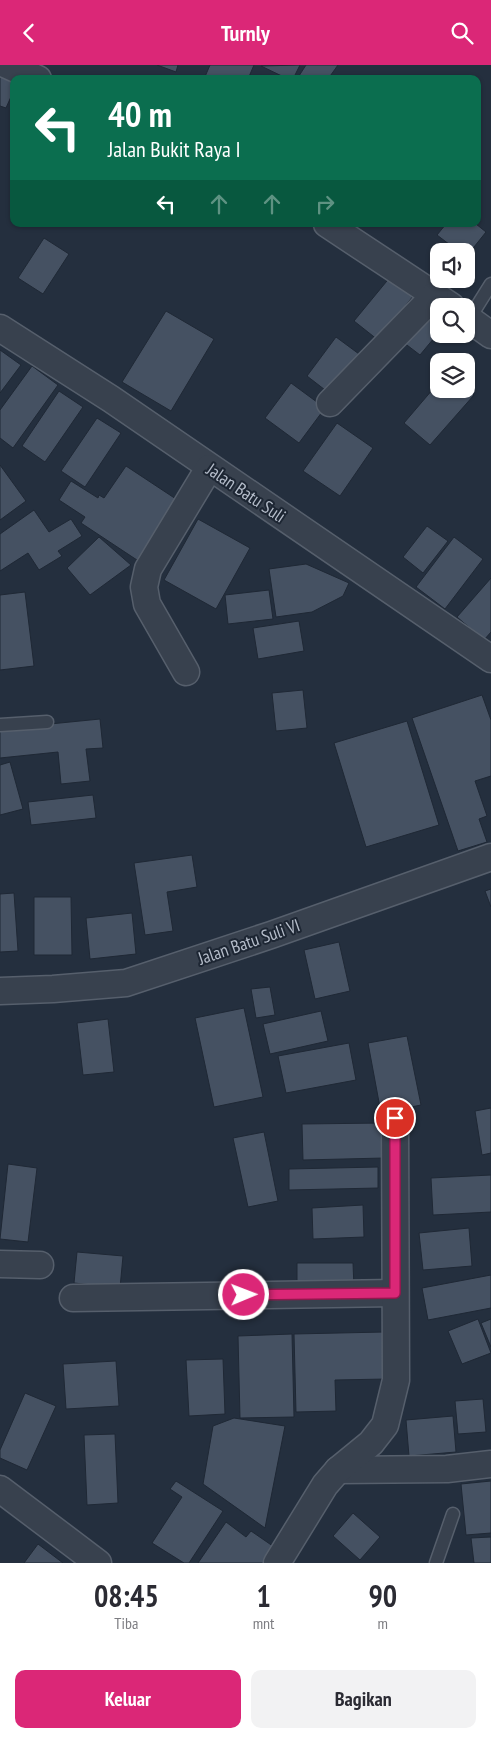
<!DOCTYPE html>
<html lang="id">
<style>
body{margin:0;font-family:"PT Sans Narrow",sans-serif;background:#f2f2f3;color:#2b2b33;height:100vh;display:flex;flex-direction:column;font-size:19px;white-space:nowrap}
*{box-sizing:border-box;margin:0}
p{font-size:16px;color:#7c7c81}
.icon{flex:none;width:28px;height:28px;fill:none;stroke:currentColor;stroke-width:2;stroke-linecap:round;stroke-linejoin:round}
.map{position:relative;height:1498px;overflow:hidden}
.details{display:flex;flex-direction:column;background:#fff;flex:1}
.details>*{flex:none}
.top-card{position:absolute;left:10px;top:10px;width:471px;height:152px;border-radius:10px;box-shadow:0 1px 4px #0004;background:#0b6e4f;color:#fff;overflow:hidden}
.controls{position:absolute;left:430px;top:178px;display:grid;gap:10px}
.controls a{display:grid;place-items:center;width:45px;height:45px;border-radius:10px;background:#fff;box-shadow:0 1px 4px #0004;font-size:25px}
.pin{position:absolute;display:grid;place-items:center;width:42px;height:42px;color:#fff;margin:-21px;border:2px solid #fff;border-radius:50%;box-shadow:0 1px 5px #0007}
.me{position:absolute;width:55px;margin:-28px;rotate:89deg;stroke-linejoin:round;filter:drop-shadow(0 0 4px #0008)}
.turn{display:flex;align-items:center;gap:18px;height:105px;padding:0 15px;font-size:22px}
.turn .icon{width:65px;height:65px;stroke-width:2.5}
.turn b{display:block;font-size:35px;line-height:42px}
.lanes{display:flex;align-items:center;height:48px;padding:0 15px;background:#0003;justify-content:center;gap:25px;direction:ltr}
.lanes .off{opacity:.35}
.eta{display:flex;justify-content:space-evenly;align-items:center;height:85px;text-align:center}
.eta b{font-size:30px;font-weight:600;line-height:35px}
.cta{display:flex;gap:10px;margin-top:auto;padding:10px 15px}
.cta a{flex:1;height:58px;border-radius:10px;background:#db2777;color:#fff;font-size:20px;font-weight:600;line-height:58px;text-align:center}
.cta a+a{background:#f2f2f3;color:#2b2b33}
header{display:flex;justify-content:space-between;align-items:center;height:65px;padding:0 15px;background:#db2777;color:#fff;font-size:22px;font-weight:600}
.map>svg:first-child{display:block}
.building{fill:#455162;stroke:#1f2835}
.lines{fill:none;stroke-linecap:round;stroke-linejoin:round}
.service-casing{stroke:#565f6c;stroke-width:15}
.minor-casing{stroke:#565f6c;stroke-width:29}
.service{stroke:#38414e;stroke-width:12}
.minor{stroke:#38414e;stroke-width:26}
.route-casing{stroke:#8e194d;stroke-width:12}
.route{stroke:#db2777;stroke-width:9}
.labels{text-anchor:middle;stroke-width:4;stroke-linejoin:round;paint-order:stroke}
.street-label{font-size:18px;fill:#b4bcc9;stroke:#1d2633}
</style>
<header><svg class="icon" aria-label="back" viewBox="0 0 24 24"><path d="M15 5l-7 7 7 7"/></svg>Turnly<svg class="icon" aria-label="search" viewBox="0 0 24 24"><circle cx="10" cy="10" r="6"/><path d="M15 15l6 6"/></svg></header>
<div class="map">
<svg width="491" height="1498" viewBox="0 0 491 1498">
<rect width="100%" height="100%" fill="#242f3e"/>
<!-- building -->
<g class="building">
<polygon points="157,0 178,0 176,7"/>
<polygon points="210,0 254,0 248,14 204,14"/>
<polygon points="300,0 293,14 288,14 261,1"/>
<polygon points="306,0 338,0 328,14 297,14"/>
<polygon points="0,7 14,14 14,25 6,43 0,41"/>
<polygon points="446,159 476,159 486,167 466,192 466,186 458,186 437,170"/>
<polygon points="44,173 69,189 43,229 18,213"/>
<polygon points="391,211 414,230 378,275 354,256"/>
<polygon points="430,244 439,252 439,267 420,290 403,277"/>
<polygon points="166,246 214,274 171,346 122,317"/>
<polygon points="336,272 359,289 329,328 307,311"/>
<polygon points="0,285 21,300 0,328"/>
<polygon points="32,301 58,320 13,383 0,373 0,345"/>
<polygon points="439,317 439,324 466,323 474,330 430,380 404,358"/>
<polygon points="291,318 325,343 299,378 265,353"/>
<polygon points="59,326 83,342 45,397 22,381"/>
<polygon points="97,353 121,368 85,422 61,406"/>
<polygon points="337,358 373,383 340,431 303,406"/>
<polygon points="0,400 26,436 0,455"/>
<polygon points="126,401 179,436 143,499 81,458 85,452 59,435 71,416 98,433 99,430 104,433"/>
<polygon points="34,445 49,467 71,454 82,471 58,486 62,491 39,505 28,488 0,506 0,469"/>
<polygon points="198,454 250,483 216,544 164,515"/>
<polygon points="427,461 448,476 423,508 403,492"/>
<polygon points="99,472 131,500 90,530 67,503"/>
<polygon points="454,472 483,494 445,544 416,522"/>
<polygon points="306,499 349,518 343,531 312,547 276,552 269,504"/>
<polygon points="491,513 491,567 484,575 457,552"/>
<polygon points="269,525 273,554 228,559 225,530"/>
<polygon points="25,527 34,601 0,605 0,530"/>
<polygon points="299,556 304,586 258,594 253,563"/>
<polygon points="303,625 307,663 276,666 272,628"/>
<polygon points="482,630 491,655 491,711 475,716 487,751 479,754 487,777 458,786 412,653"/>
<polygon points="100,654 103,683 86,684 90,716 61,719 58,687 0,693 0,664"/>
<polygon points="407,656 439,760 366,782 334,678"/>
<polygon points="10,697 23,744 0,750 0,700"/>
<polygon points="93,730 96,753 31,760 28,737"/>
<polygon points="192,790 197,822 167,827 173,866 145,870 134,798"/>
<polygon points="491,824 491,842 485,826"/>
<polygon points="14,828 18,886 0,887 0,829"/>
<polygon points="34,832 71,832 72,890 34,890"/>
<polygon points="132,848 136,889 90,894 86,853"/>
<polygon points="339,877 350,926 315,934 304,885"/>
<polygon points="270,922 275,950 256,953 251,924"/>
<polygon points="244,943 263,1032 214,1042 195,953"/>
<polygon points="321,946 328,976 270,989 263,959"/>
<polygon points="108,954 114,1007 83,1010 77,958"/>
<polygon points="407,971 421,1040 381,1048 368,978"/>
<polygon points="349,978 356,1015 286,1028 278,991"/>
<polygon points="491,1043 491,1088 482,1090 475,1046"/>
<polygon points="383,1058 384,1093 303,1095 302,1059"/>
<polygon points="264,1067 278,1136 248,1142 233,1073"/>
<polygon points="8,1099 37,1103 28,1177 0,1174"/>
<polygon points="378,1102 378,1123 289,1125 289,1104"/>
<polygon points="491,1110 491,1147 433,1150 431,1113"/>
<polygon points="363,1140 364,1172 313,1174 312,1143"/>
<polygon points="469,1163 472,1201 423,1205 419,1168"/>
<polygon points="77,1187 123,1191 120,1223 74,1218"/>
<polygon points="297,1198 353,1198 354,1223 297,1223"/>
<polygon points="491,1210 491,1243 428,1255 422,1223"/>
<polygon points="478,1254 491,1288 462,1299 448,1266"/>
<polygon points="491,1254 491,1282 481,1258"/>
<polygon points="384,1267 386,1314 335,1315 336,1346 296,1347 294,1269"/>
<polygon points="292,1269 294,1352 240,1353 238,1271"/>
<polygon points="223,1294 225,1349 189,1351 186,1295"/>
<polygon points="116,1296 119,1341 66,1344 63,1299"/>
<polygon points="25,1328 56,1341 27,1405 0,1393 0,1385"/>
<polygon points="483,1334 486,1367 458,1369 455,1336"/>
<polygon points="453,1351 456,1387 409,1391 406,1355"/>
<polygon points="234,1353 285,1361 265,1463 203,1419 213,1361"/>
<polygon points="115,1369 118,1438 87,1440 84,1370"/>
<polygon points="176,1416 223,1446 189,1498 184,1498 152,1478 182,1432 170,1424"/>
<polygon points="491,1416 491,1468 466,1470 461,1419"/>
<polygon points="353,1448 380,1472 360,1495 333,1471"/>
<polygon points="226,1457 246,1472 251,1466 280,1486 272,1498 198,1498"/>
<polygon points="491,1472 491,1498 474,1498 471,1473"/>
<polygon points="38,1479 63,1498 24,1498"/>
</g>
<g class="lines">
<defs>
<g id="service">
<polyline points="469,254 491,219"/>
<polyline points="0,660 47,657"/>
<polyline points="436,1498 453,1449"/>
</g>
<g id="minor">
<polyline points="7,0 38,14"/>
<polyline points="327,159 451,241"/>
<polyline points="466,252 491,270"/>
<polyline points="0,263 111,334 491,594"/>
<polyline points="330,338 435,230"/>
<polyline points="186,607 147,539 144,522 148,504 209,403"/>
<polyline points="0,926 53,924 126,918 271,870 491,792"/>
<polyline points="0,1199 40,1200"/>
<polyline points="73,1233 395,1228"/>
<polyline points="338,1405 447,1404 491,1399"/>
<polyline points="0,1424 98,1498"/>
<polyline points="277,1498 325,1420 338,1405 371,1378 385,1360 396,1315 395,1053"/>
</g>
</defs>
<!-- service casing -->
<use href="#service" class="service-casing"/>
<!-- minor casing -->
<use href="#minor" class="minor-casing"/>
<!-- service -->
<use href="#service" class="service"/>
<!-- minor -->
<use href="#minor" class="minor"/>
</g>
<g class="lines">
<defs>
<polyline id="route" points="244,1230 395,1228 395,1053"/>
</defs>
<!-- route casing -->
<use href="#route" class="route-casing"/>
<!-- route -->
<use href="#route" class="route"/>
</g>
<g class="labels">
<!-- street labels -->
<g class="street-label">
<text transform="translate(246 428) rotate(34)" y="6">Jalan Batu Suli</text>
<text transform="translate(249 877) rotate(-19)" y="6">Jalan Batu Suli VI</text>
</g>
</g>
</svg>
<div class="controls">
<a><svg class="icon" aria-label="sound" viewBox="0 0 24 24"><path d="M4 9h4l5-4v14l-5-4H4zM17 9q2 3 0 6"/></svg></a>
<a><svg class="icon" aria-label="search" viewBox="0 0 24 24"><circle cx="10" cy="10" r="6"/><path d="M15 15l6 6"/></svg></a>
<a><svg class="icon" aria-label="layers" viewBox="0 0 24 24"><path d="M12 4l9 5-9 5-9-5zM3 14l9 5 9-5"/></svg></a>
</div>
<div class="pin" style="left:395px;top:1053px;background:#d93025"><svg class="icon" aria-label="arrive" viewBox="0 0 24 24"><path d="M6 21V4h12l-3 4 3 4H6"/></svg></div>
<svg class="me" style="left:244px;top:1230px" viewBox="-20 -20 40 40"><circle r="17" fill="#db2777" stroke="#fff" stroke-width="3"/><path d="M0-11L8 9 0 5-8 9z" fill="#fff"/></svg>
<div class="top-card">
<div class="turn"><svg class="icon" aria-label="left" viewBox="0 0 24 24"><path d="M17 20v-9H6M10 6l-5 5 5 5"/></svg><div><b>40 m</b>Jalan Bukit Raya I</div></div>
<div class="lanes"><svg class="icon" aria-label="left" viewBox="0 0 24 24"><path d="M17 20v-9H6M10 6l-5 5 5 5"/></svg><svg class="icon off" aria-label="ahead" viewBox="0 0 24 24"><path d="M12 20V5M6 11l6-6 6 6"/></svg><svg class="icon off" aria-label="ahead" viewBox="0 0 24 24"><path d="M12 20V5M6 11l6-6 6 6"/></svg><svg class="icon off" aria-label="right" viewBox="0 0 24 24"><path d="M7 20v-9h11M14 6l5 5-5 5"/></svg></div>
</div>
</div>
<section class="details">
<div class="eta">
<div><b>08:45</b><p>Tiba</p></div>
<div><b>1</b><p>mnt</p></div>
<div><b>90</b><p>m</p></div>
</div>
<div class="cta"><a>Keluar</a><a>Bagikan</a></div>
</section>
